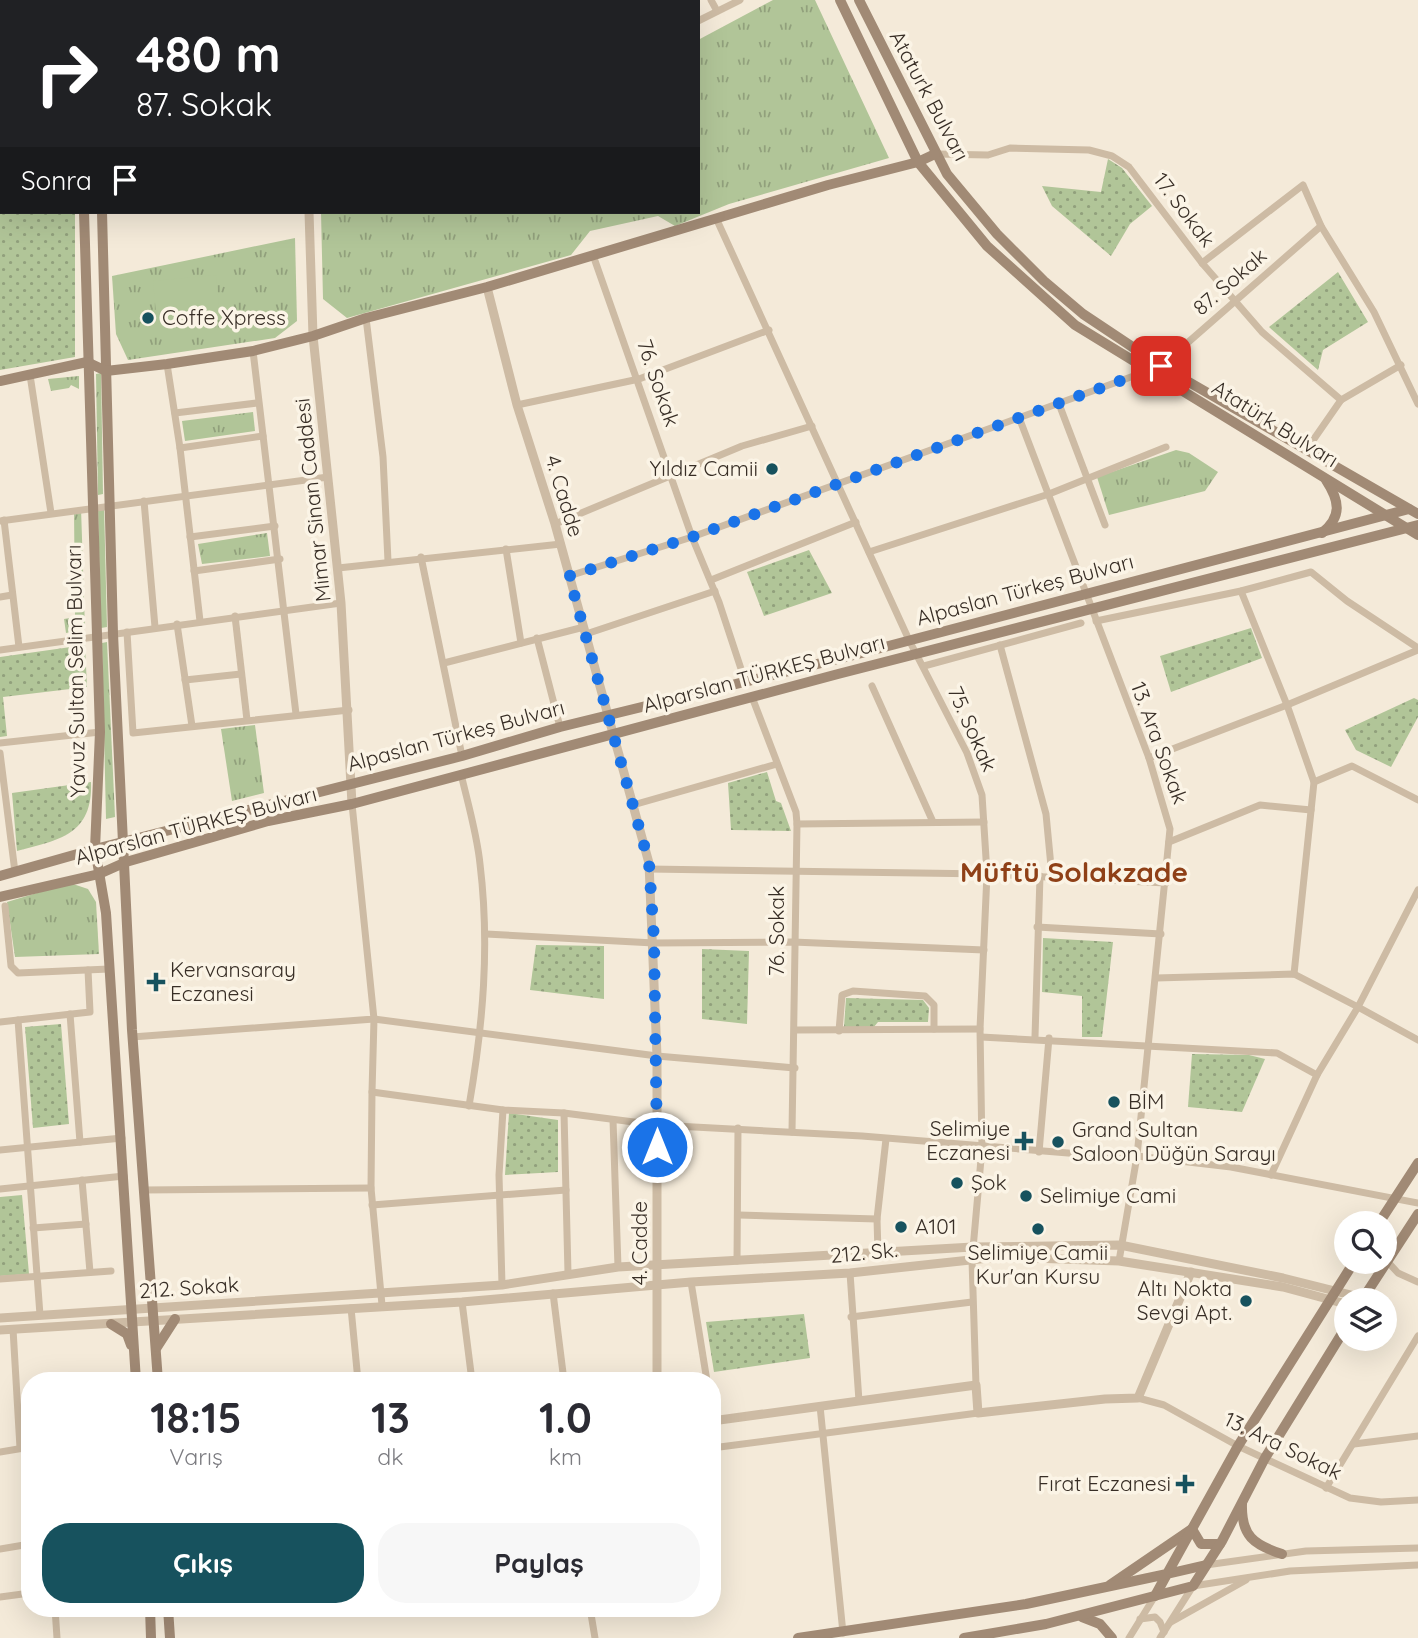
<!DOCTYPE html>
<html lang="tr">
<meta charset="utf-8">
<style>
body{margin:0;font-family:Quicksand,sans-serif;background:#f7f7f7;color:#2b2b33;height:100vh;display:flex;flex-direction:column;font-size:26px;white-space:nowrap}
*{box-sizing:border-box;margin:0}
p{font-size:23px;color:#7c7c81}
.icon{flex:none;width:38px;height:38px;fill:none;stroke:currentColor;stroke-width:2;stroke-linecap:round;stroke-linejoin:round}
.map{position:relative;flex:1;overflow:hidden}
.drawer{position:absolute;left:21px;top:1372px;width:700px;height:245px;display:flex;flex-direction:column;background:#fff;border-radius:28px;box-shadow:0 7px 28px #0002}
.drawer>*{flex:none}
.guide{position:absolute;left:0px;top:0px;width:700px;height:214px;box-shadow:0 7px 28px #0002;background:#202124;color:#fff;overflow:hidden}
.buttons{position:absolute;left:1334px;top:1211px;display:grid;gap:14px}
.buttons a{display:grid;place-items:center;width:63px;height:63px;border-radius:50%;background:#fff;box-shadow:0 7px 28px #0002;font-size:35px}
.pin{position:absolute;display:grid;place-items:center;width:60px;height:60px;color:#fff;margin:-30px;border-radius:14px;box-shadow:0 4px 10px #0006}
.me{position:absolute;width:77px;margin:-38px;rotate:0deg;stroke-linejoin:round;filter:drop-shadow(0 0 5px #0008)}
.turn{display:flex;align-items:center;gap:24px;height:147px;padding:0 21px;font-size:32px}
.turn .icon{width:91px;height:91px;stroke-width:2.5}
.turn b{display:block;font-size:49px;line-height:60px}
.then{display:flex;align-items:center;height:66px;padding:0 21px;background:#0003;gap:14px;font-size:26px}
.eta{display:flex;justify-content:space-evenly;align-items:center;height:119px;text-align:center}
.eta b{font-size:42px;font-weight:700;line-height:49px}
.primary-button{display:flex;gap:14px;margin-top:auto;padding:14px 21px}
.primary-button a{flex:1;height:80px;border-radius:28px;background:#17525e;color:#fff;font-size:28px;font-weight:700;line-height:80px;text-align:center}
.primary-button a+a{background:#f7f7f7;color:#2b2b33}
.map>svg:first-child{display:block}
.grass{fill:url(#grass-tufts)}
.park{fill:url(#park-dots)}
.garden{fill:#b1c598}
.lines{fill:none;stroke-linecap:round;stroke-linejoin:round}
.minor{stroke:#cdbba4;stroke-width:7}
.tertiary{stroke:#cdbba4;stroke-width:9}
.secondary{stroke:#a18a75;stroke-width:10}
.route{stroke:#1a73e8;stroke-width:12;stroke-dasharray:0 21.6}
.poi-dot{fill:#17525e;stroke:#fbf4e6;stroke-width:2.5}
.labels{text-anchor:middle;stroke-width:7;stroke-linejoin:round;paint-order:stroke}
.street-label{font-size:21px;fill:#382e26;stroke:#fbf4e6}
.poi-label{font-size:21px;fill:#382e26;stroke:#fbf4e6;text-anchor:start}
.district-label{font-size:28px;font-weight:bold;fill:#8f4017;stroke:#fbf4e6}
</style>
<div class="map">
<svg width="1418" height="1638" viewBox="0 0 1418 1638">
<defs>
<pattern id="grass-tufts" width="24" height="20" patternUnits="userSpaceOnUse" patternTransform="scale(1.75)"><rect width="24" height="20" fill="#b1c598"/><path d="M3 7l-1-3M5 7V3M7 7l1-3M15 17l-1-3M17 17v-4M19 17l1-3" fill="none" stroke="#91a07c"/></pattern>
<pattern id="park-dots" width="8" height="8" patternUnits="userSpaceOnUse" patternTransform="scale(1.75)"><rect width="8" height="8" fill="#b1c598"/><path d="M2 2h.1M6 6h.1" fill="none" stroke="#91a07c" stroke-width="1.8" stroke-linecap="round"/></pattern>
</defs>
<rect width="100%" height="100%" fill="#f4ead9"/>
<!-- grass -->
<g class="grass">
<polygon points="773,0 815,0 889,158 729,204 675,226 658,216 590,231 571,255 347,318 323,299 321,212 698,212 698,40"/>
<polygon points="295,238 297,321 275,338 128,360 116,334 112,276"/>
<polygon points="101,373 103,494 98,495 96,374"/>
<polygon points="79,376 79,389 71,385 69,388 51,391 48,379"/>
<polygon points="253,412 255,431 185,441 182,421"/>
<polygon points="1176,450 1189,453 1218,472 1205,491 1109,515 1097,477"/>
<polygon points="104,505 107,627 101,628 98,506"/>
<polygon points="81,508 85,629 66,633 64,619 75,617 74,509"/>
<polygon points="267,533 270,556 202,564 198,544"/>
<polygon points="107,642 115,817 106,819 102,643"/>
<polygon points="255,725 264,793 232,801 221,729"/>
<polygon points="70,883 88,889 96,902 99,954 15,957 7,902"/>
</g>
<!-- park -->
<g class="park">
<polygon points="1108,159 1122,168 1152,206 1130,224 1111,256 1052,206 1042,186 1101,192"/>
<polygon points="0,169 2,212 75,212 75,357 0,370"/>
<polygon points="1338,272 1368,322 1323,350 1318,370 1269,327"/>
<polygon points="809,550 832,593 764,616 747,572"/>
<polygon points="1251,628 1262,658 1171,692 1160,656"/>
<polygon points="85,645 87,687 3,697 7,736 0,737 0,657"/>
<polygon points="1414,698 1418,700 1418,717 1391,767 1356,750 1345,730"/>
<polygon points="767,772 776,801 781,803 791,831 731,830 728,783"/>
<path d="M 91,782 C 93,835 59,840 17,851 L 12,793 Z"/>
<polygon points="1043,938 1113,942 1102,1037 1082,1037 1082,996 1042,992"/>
<polygon points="536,945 604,946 604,999 530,990"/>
<polygon points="702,949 749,951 747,1024 702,1019"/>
<polygon points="846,998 923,1000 929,1008 928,1022 878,1022 873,1028 844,1027"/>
<polygon points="61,1024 69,1124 33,1128 25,1027"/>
<polygon points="1192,1054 1249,1055 1265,1059 1242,1112 1188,1107"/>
<polygon points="509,1113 558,1120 558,1172 505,1175"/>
<polygon points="22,1195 29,1274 0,1276 0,1197"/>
<polygon points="804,1314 810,1358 714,1372 706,1322"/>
</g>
<!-- garden -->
<polygon class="garden" points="216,275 220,317 157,324 153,281"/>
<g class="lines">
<!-- minor -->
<g class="minor">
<polyline points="146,0 147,2"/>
<polyline points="200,0 200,2"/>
<polyline points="605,0 605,2"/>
<polyline points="711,0 717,11"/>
<polyline points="0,9 2,9"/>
<polyline points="698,21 740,0"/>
<polyline points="936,154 988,155 1010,148 1089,150 1112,156 1129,167 1202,263 1262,332 1341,400 1307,449"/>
<polyline points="0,160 2,160"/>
<polyline points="716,218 909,640 967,753 982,795 987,874 980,1029 982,1148 972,1260 976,1385"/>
<polyline points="593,255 692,537 719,602 745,681"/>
<polyline points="1202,263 1303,185 1321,226 1374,312 1418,404"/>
<polyline points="366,318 383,457 388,561"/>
<polyline points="253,351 296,714"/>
<polyline points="167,364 180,448 200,621"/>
<polyline points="30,375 51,513"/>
<polyline points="1341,400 1401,365"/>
<polyline points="1059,404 1105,525"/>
<polyline points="517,405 639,379 769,330"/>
<polyline points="175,413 257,403"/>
<polyline points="1020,420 1149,758 1170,829 1137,1156 1119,1261"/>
<polyline points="180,448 263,436"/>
<polyline points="144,501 155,627"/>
<polyline points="4,520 19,647"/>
<polyline points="0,521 328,477"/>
<polyline points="555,524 742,446 812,426"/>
<polyline points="190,537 275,526"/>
<polyline points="506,549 521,643"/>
<polyline points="869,552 1049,494 1166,447"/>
<polyline points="421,557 462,756"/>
<polyline points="338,568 561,544"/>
<polyline points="194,571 280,559"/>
<polyline points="569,576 692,537 1161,366 1321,226"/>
<polyline points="711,580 856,522"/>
<polyline points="1241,591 1287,705 1418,650"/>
<polyline points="0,597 12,595"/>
<polyline points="235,616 247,720"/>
<polyline points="1096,621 1241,591 1311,572 1347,601 1418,648"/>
<polyline points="177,624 192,726"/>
<polyline points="127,632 133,733 349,710"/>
<polyline points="586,634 715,591"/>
<polyline points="537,638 560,727"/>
<polyline points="1000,645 1046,814 1052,877"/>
<polyline points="0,650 341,603"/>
<polyline points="444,663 584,627"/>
<polyline points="924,666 1081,623"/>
<polyline points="185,680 241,674"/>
<polyline points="872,686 933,822"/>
<polyline points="752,697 796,812 797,824 792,1132"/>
<polyline points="0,743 100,732"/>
<polyline points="0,753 15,872"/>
<polyline points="1149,758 1287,705 1314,782 1294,974"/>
<path d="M 461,774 C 468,804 477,834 480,864 C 490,946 483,1025 469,1106"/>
<polyline points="1314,782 1352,766 1418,800"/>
<polyline points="633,805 777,764"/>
<polyline points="797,824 984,822"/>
<polyline points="1169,842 1260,805 1311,810"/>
<polyline points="649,869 987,874 1166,883"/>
<polyline points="1418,890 1358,1007 1418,1040"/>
<polyline points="5,906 11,966 18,973 109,969"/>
<polyline points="1037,927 1161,934"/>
<polyline points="486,934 654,943 793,942 984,950"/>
<polyline points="1156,978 1294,974 1358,1007 1317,1075 1271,1175"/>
<polyline points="70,1014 80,1142"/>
<polyline points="18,1020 40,1315"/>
<polyline points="0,1022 90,1012 88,970"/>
<polyline points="796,1030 980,1029"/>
<polyline points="839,1031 842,995 853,991 925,996 934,1005 934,1029"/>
<polyline points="132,1037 374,1019 352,804"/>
<polyline points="981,1037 1277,1053 1317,1075"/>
<polyline points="1035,1037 1040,876"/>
<polyline points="795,1068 657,1056 374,1019 372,1092 503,1110 564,1113 657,1125 862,1136 1117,1157 1137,1156 1231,1167 1418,1203"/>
<polyline points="372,1092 371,1188 382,1305"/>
<polyline points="564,1113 568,1273"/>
<polyline points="613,1120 618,1267"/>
<polyline points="0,1150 122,1138"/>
<polyline points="1039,1152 1049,1038"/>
<polyline points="82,1180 90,1272"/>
<polyline points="0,1189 124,1176"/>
<polyline points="144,1190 371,1188"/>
<polyline points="372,1205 566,1190"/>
<polyline points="739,1215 877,1219"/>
<polyline points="33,1228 86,1224"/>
<polyline points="878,1253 877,1219 886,1139"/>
<polyline points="737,1261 738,1128"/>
<polyline points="1387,1261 1398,1273 1418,1282"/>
<polyline points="850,1273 859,1401"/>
<polyline points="0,1279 111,1271"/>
<polyline points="691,1282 707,1381"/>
<polyline points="502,1285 499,1175 503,1110"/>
<polyline points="553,1293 564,1381"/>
<polyline points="462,1302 472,1381"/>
<polyline points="351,1308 358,1381"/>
<polyline points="851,1317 972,1302"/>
<polyline points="13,1329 20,1448"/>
<polyline points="1138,1398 1164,1405 1238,1446 1350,1498 1381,1502 1418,1500"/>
<polyline points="820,1406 843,1633"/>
<polyline points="1354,1444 1418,1436"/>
<polyline points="712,1448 978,1413"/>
<polyline points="0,1452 30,1447"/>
<polyline points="1326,1488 1418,1336"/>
<polyline points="0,1549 30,1544"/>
<polyline points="1206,1565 1306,1551 1418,1548"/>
<polyline points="0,1597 30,1593"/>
<polyline points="55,1608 57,1638"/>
<polyline points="590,1608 595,1638"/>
<polyline points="1140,1619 1155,1617 1160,1622 1164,1632"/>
<polyline points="1171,1622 1246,1580"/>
<polyline points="1129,1638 1155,1596"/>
<polyline points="1160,1638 1193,1586 1290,1571 1418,1565"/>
</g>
<!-- tertiary -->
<g class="tertiary">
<polyline points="303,0 303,2"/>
<polyline points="309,212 313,336 341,603 352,804"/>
<polyline points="487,287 517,405 555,524 649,863 657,1056 657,1381"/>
<polyline points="0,1318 502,1285 618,1267 973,1247 1120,1245 1283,1278 1363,1298"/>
<polyline points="0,1330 462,1302 691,1282 850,1273 998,1257 1119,1261 1283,1287 1346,1304"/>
<polyline points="712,1421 976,1385 978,1413 1105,1399 1138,1398 1191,1272"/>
</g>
<!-- secondary -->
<g class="secondary">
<polyline points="74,0 75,2"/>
<polyline points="91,0 92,2"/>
<polyline points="840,0 918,162 987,246 1075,325 1418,535"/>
<polyline points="859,0 947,174 997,234 1044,281 1083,314 1161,366 1418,514"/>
<polyline points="84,212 100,732 95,849 106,913 136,1381"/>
<polyline points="102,212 113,634 132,1030 158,1381"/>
<polyline points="0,381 87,362 106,371 167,364 253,351 313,336 366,318 487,287 828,185 918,162 935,154"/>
<path d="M 1322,533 C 1343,516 1339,500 1326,480"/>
<polyline points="0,876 95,849 462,756 560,727 858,654 1409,509"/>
<polyline points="0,897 99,874 126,862 268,821 352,804 838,674 1418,525"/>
<polyline points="1379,1223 1418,1163"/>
<polyline points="1362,1300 1418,1214"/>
<polyline points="111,1324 127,1334 131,1345"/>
<polyline points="157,1347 175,1319"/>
<path d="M 1242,1504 C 1241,1536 1254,1545 1282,1554"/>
<polyline points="1110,1585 1192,1529 1201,1544 1220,1544"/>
<polyline points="1155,1596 1167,1574 1206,1565"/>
<polyline points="150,1608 151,1638"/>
<polyline points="168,1608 170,1638"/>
<polyline points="1082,1617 1100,1624 1112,1638"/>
<polyline points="798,1638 1026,1604 1167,1574 1238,1446 1354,1262"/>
<polyline points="964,1638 1046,1624 1193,1586 1222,1541 1265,1458 1346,1327"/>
</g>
</g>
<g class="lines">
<!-- route -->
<polyline class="route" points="657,1147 654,939 649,863 569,576 692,537 1161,366"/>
</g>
<!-- markers -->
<g class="poi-dot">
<circle cx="148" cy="318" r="7"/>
<circle cx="772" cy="469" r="7"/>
<path d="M152.5 971.5h7v7h7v7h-7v7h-7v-7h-7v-7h7z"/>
<circle cx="1114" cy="1102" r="7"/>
<path d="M1020.5 1130.5h7v7h7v7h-7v7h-7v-7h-7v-7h7z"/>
<circle cx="1058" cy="1142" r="7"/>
<circle cx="957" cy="1183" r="7"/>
<circle cx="1026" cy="1196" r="7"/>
<circle cx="901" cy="1227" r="7"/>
<circle cx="1038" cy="1229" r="7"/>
<circle cx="1246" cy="1301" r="7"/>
<path d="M1181.5 1473.5h7v7h7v7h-7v7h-7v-7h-7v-7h7z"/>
</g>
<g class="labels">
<!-- street labels -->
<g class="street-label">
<text transform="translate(929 96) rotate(62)" y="7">Ataturk Bulvarı</text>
<text transform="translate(1184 210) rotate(53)" y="7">17. Sokak</text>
<text transform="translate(1230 282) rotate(-41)" y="7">87. Sokak</text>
<text transform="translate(658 383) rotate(71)" y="7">76. Sokak</text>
<text transform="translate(1275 424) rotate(32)" y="7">Atatürk Bulvarı</text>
<text transform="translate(564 496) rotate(73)" y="7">4. Cadde</text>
<text transform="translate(313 500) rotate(-96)" y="7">Mimar Sinan Caddesi</text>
<text transform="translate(1025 590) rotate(-15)" y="7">Alpaslan Türkeş Bulvarı</text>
<text transform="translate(76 671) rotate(-91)" y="7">Yavuz Sultan Selim Bulvarı</text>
<text transform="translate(764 674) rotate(-15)" y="7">Alparslan TÜRKEŞ Bulvarı</text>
<text transform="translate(972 729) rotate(66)" y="7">75. Sokak</text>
<text transform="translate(456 736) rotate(-15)" y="7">Alpaslan Türkeş Bulvarı</text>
<text transform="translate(1159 743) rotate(70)" y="7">13. Ara Sokak</text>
<text transform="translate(196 826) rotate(-15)" y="7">Alparslan TÜRKEŞ Bulvarı</text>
<text transform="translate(777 931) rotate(-90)" y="7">76. Sokak</text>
<text transform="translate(640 1243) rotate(-90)" y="7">4. Cadde</text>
<text transform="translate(864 1253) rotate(-5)" y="7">212. Sk.</text>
<text transform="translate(189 1288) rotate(-4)" y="7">212. Sokak</text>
<text transform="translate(1283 1446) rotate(26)" y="7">13. Ara Sokak</text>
</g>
<!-- poi labels -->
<g class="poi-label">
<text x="162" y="325">Coffe Xpress</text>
<text x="758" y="476" text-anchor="end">Yıldız Camii</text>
<text x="170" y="977">Kervansaray<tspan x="170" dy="24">Eczanesi</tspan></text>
<text x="1128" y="1109">BİM</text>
<text x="1010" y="1136" text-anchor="end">Selimiye<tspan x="1010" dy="24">Eczanesi</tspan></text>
<text x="1072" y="1137">Grand Sultan<tspan x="1072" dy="24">Saloon Düğün Sarayı</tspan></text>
<text x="971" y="1190">Şok</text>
<text x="1040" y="1203">Selimiye Cami</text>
<text x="915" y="1234">A101</text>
<text x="1038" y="1260" text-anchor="middle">Selimiye Camii<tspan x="1038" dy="24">Kur'an Kursu</tspan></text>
<text x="1232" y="1296" text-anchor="end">Altı Nokta<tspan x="1232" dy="24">Sevgi Apt.</tspan></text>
<text x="1171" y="1491" text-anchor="end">Fırat Eczanesi</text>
</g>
<!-- district labels -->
<g class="district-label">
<text x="1074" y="882">Müftü Solakzade</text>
</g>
</g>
</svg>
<div class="buttons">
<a><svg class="icon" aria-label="search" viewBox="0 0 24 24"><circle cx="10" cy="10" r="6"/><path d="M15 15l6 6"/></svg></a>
<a><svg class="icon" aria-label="layers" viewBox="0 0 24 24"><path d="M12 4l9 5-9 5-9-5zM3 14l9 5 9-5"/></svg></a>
</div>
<div class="pin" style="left:1161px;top:366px;background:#d93025"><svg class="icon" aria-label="arrive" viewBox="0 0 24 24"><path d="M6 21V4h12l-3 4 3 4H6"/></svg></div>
<svg class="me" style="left:657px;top:1147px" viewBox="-20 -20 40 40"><circle r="17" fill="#1a73e8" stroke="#fff" stroke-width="3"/><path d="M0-11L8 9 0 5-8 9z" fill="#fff"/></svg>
<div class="guide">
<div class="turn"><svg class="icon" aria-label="right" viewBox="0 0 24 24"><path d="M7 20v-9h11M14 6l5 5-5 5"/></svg><div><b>480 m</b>87. Sokak</div></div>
<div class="then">Sonra<svg class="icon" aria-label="arrive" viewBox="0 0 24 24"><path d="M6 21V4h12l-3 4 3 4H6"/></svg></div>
</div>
<section class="drawer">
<div class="eta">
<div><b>18:15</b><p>Varış</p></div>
<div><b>13</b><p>dk</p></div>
<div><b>1.0</b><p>km</p></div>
</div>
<div class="primary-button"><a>Çıkış</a><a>Paylaş</a></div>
</section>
</div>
